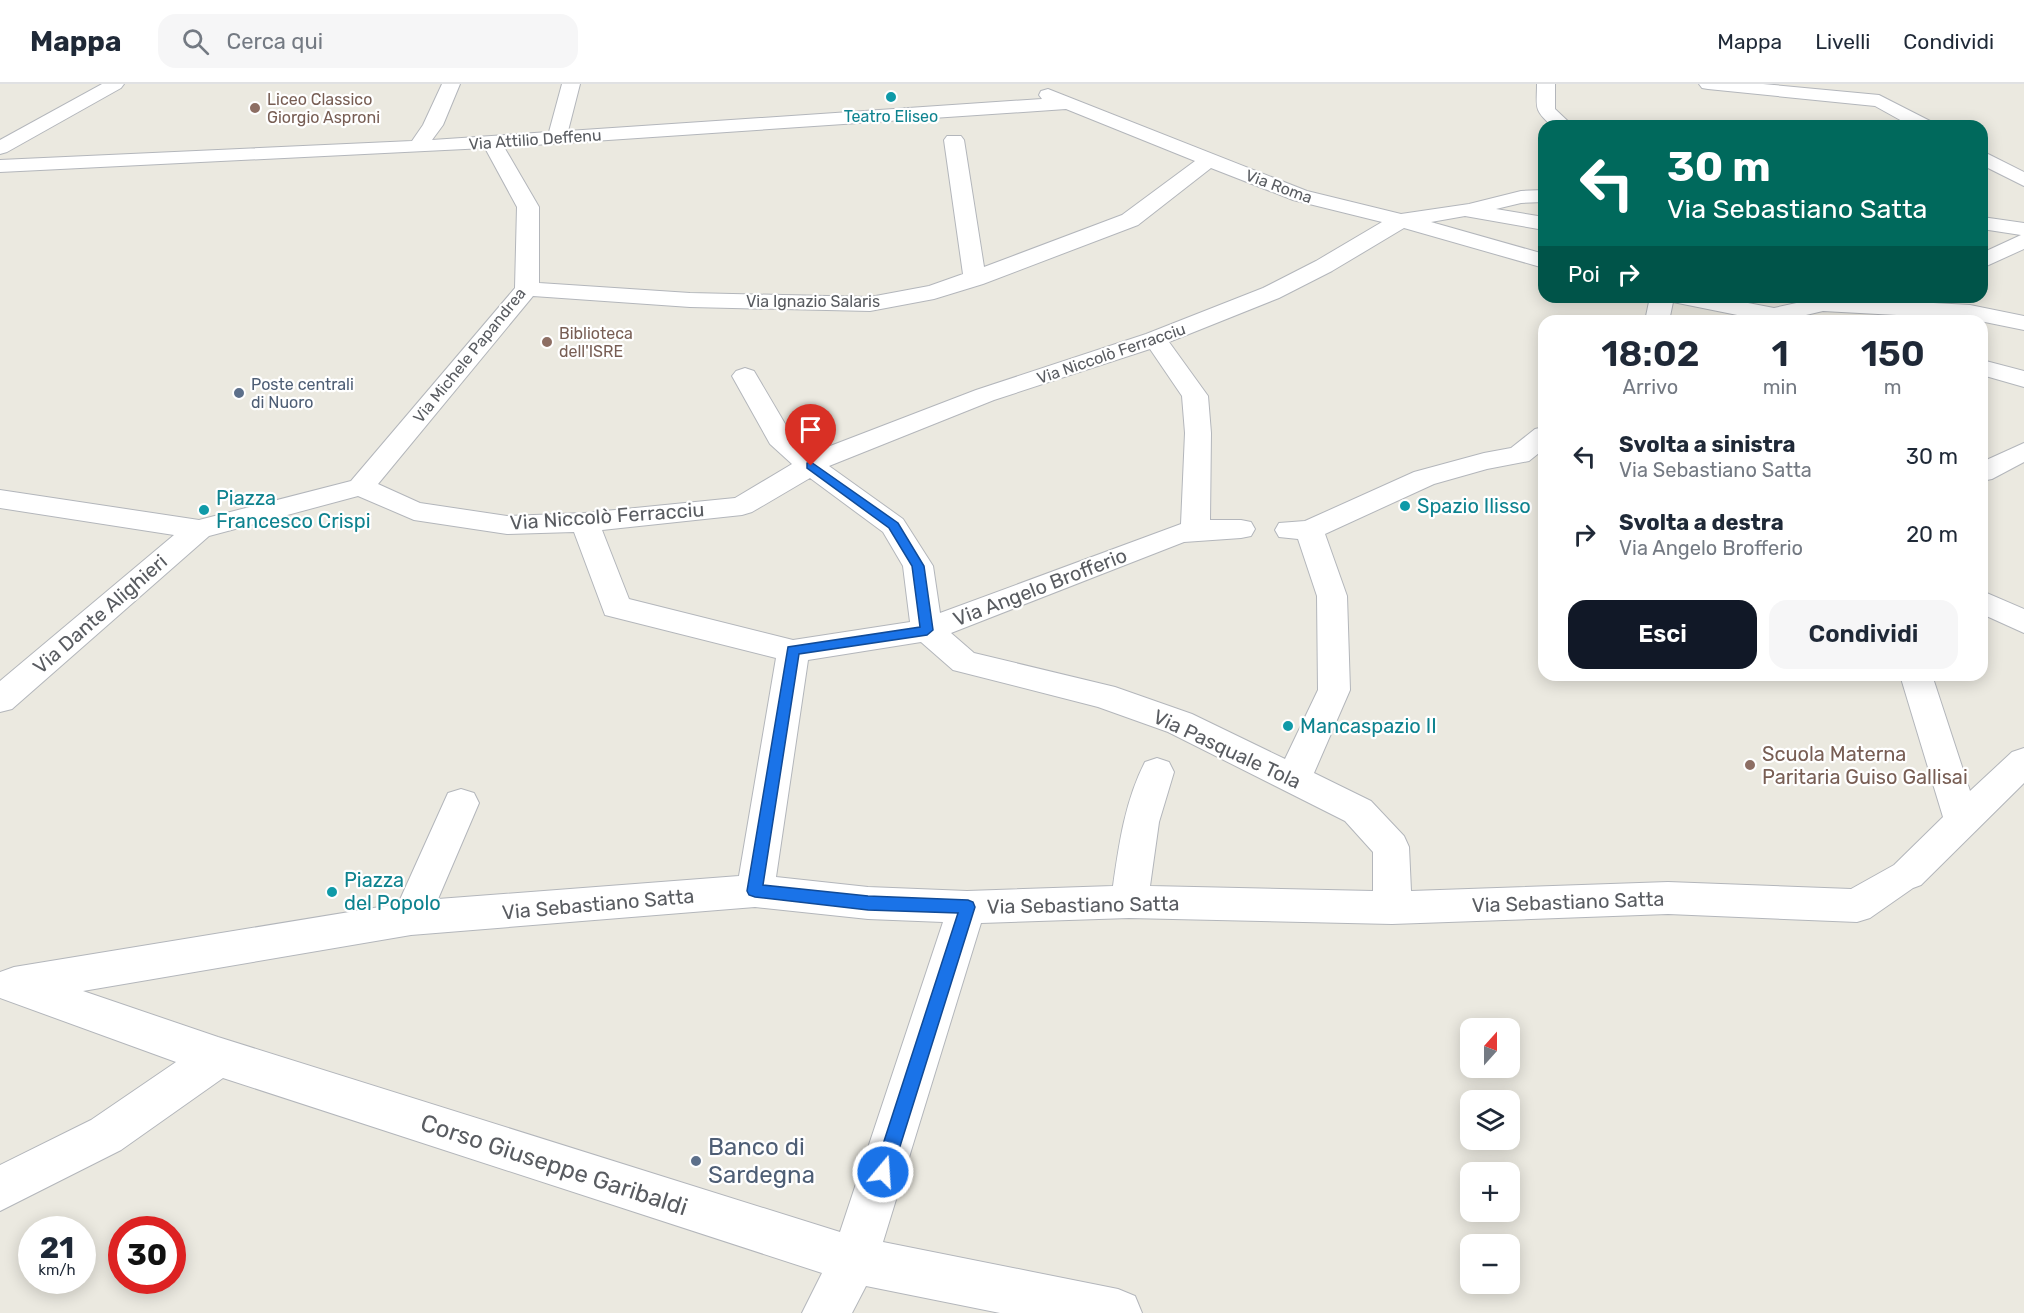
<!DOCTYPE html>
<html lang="it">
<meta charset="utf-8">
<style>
body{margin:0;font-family:Rubik,sans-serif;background:#f6f6f7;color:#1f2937;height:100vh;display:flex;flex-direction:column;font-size:22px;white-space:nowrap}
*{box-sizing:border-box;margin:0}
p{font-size:20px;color:#747a83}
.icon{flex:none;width:33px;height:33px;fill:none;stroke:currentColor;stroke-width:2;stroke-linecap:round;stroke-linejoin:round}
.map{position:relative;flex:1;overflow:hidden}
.details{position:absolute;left:1538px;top:231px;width:450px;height:366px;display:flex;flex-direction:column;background:#fff;border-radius:18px;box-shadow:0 3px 15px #0003}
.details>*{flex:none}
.top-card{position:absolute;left:1538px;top:36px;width:450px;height:183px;border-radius:18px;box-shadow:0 3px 15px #0003;background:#00695c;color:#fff;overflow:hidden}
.needle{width:39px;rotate:21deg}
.fabs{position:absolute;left:1460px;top:934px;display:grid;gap:12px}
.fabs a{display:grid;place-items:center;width:60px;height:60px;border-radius:12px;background:#fff;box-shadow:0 3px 15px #0003;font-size:30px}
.speed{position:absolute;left:18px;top:1132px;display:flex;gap:12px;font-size:30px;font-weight:700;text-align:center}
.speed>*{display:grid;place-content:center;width:78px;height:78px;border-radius:50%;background:#fff;box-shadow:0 3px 15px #0003;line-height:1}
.speed small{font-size:15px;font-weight:400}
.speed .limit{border:9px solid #d22;background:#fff;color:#111}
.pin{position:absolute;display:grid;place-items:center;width:51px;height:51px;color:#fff;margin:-62px -26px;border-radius:50% 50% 50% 0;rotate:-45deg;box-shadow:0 0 6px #0007}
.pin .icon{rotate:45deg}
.me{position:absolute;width:66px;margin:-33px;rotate:18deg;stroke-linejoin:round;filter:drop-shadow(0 0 4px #0008)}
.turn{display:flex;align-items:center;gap:21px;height:126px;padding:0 30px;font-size:27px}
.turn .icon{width:78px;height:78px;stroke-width:2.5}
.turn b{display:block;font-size:42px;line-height:51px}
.then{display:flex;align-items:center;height:57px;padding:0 30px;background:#0003;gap:12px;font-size:22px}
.eta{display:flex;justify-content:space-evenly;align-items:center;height:102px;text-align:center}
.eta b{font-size:36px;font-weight:600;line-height:42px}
.action{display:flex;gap:12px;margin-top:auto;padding:12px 30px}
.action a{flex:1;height:69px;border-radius:18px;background:#111827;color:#fff;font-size:24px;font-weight:600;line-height:69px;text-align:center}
.action a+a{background:#f6f6f7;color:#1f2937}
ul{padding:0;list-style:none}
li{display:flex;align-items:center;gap:18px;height:78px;padding:0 30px}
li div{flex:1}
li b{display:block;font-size:22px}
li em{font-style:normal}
header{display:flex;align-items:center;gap:36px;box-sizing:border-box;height:84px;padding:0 30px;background:#fff;border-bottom:2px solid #e0e1e3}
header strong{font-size:28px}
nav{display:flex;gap:33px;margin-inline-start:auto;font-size:21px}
.search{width:420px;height:54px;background:#f6f6f7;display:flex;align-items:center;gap:15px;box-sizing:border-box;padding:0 21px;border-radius:18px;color:#747a83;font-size:22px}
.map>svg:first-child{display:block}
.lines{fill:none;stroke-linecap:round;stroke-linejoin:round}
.minor-casing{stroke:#b3b6bb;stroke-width:2}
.minor{fill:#fff;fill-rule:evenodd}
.route{fill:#1a73e8;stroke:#114b97;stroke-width:1.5}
.culture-dot{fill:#0f9aa8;stroke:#fff;stroke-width:2}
.education-dot{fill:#8d6e63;stroke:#fff;stroke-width:2}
.service-dot{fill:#5c6f8a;stroke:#fff;stroke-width:2}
.labels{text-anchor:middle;stroke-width:4.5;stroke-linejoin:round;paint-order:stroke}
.far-education-label{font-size:16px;fill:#785e54;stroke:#fff;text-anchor:start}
.far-culture-label{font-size:16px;fill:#0d838f;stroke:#fff}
.far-street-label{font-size:16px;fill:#595c61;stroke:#fff}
.far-service-label{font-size:16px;fill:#4e5e75;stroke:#fff;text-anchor:start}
.culture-label{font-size:20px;fill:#0d838f;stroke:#fff;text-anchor:start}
.street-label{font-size:20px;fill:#595c61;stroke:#fff}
.education-label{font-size:20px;fill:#785e54;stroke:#fff;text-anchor:start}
.near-service-label{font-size:24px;fill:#4e5e75;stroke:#fff;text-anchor:start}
.near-street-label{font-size:24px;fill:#595c61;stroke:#fff}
</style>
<header>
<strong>Mappa</strong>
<div class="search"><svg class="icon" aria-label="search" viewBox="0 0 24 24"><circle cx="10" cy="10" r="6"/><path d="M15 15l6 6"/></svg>Cerca qui</div>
<nav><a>Mappa</a><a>Livelli</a><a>Condividi</a></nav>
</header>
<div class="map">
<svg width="2024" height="1229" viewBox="0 0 2024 1229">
<rect width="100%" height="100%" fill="#ebe9e0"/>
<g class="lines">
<defs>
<g id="minor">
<polygon points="102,0 124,0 121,4 7,68 0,70 0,56"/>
<path d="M 442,0 L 460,0 L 443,41 L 432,56 L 549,48 L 562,0 L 580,0 L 568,47 L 1042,15 L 1039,11 L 1041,7 L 1048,5 L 1307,107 L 1401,130 L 1469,120 L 1521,107 L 1544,106 L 1544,118 L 1521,119 L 1496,125 L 1544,133 L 1544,146 L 1465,132 L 1431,138 L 1544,170 L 1544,184 L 1404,144 L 1332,187 L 1279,214 L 1169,258 L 1208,312 L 1211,349 L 1210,436 L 1241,436 L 1251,438 L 1255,445 L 1251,452 L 1241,454 L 1184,458 L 951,549 L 974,569 L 1115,603 L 1192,630 L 1285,675 L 1318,606 L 1317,512 L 1298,455 L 1279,453 L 1275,446 L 1279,439 L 1305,437 L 1414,388 L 1484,369 L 1511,364 L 1535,345 L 1544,343 L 1544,365 L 1529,377 L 1487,385 L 1434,400 L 1325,450 L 1347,512 L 1350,606 L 1314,689 L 1371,717 L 1404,752 L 1409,763 L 1411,807 L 1668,798 L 1851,805 L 1894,781 L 1943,733 L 1900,591 L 1932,591 L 1970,707 L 2012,668 L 2024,664 L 2024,699 L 1921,801 L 1913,804 L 1870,834 L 1857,838 L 1668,830 L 1392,840 L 1129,834 L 981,839 L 883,1158 L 1118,1205 L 1135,1212 L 1142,1229 L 1000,1229 L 866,1202 L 852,1229 L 802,1229 L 822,1189 L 223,994 L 121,1066 L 0,1127 L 0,1081 L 91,1036 L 176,978 L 0,914 L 0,888 L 14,883 L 398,820 L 448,709 L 461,705 L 474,709 L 479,719 L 438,815 L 739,792 L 776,574 L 605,531 L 574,448 L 507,450 L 414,436 L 358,412 L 209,452 L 12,625 L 0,628 L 0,597 L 174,451 L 0,424 L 0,406 L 199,436 L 351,397 L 515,204 L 517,123 L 485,64 L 0,88 L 0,76 L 412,57 L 423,41 ZM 1066,25 L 1195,77 L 1122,131 L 984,183 L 964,56 L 961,52 L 947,52 L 944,56 L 963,190 L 929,202 L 870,213 L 690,209 L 539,199 L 539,123 L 504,63 ZM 1211,84 L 1293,116 L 1382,138 L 1316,177 L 1263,204 L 1146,250 L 976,306 L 812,369 L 794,355 L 754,287 L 745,284 L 736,287 L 732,292 L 770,360 L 792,380 L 735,414 L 585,429 L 507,432 L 420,419 L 378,400 L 533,212 L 690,223 L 870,227 L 934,215 L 983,200 L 1138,141 ZM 1150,265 L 1182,312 L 1185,349 L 1181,440 L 940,529 L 933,482 L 903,435 L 829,382 L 994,316 ZM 810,394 L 883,448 L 903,482 L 910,538 L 793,556 L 629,515 L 602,446 L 742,431 L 752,428 ZM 921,558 L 953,586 L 1098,623 L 1168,648 L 1345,737 L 1373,768 L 1373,807 L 1150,802 L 1159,738 L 1174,688 L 1169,678 L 1157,674 L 1145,678 C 1125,717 1119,760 1113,802 L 967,807 L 868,803 L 776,793 L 808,576 ZM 755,823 L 868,835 L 943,838 L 840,1148 L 218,953 L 83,907 L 411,851 Z"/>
<path d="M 1537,0 L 1555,0 L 1555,25 L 1573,42 L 1552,42 C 1533,25 1537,24 1537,0 Z"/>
<polygon points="1699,0 1763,0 1879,11 1932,38 1935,42 1911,42 1875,22 1708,5 1702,4"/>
<polygon points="1982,67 2024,88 2024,102 1982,81"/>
<polygon points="1982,133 2024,139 2024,165 1982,184 1982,169 2021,151 1982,145"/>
<polygon points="1650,213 1717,213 1774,224 1824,213 1970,221 2024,232 2024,246 1970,235 1823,227 1806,231 1809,237 1767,237 1673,218 1669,237 1645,237"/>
<polygon points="1982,276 2024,287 2024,303 1982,291"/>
<polygon points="2024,359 2024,378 1992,395 1982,397 1982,378"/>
<polygon points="1982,507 2024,525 2024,549 1982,530"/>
</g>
</defs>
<!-- minor casing -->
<use href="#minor" class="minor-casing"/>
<!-- minor -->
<use href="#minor" class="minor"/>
</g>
<!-- route -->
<polygon class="route" points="811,378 898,439 924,482 933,546 927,551 799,570 763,801 868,812 968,816 973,818 975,823 892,1088 889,1094 883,1097 876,1094 874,1088 958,829 868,826 755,813 749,811 747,807 788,563 920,543 912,482 889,444 807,384 807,379"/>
<!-- markers -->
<g class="culture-dot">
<circle cx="891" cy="13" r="6"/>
<circle cx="1405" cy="422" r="6"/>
<circle cx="204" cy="426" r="6"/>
<circle cx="1288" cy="642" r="6"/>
<circle cx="332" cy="808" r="6"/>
</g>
<g class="education-dot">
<circle cx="255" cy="24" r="6"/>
<circle cx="547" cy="258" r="6"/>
<circle cx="1750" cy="681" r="6"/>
</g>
<g class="service-dot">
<circle cx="239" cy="309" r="6"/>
<circle cx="696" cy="1077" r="6"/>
</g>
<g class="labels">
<!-- far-education labels -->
<g class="far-education-label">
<text x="267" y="21">Liceo Classico<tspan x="267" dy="18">Giorgio Asproni</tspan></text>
<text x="559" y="255">Biblioteca<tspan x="559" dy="18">dell'ISRE</tspan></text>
</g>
<!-- far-culture labels -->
<g class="far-culture-label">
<text x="891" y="38">Teatro Eliseo</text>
</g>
<!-- far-street labels -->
<g class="far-street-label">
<text transform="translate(535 55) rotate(-4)" y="6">Via Attilio Deffenu</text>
<text transform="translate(1279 102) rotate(20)" y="6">Via Roma</text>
<text x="813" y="223">Via Ignazio Salaris</text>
<text transform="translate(1111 269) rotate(-19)" y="6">Via Niccolò Ferracciu</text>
<text transform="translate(469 271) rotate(-51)" y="6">Via Michele Papandrea</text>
</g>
<!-- far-service labels -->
<g class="far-service-label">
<text x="251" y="306">Poste centrali<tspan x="251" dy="18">di Nuoro</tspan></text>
</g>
<!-- culture labels -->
<g class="culture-label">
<text x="216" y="421">Piazza<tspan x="216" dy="23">Francesco Crispi</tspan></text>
<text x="1417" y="429">Spazio Ilisso</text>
<text x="1300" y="649">Mancaspazio II</text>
<text x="344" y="803">Piazza<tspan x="344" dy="23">del Popolo</tspan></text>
</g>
<!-- street labels -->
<g class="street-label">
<text transform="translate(607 432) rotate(-4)" y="7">Via Niccolò Ferracciu</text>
<text transform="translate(1040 503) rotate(-21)" y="7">Via Angelo Brofferio</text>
<text transform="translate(100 530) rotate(-41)" y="7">Via Dante Alighieri</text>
<text transform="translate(1227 665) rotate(25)" y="7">Via Pasquale Tola</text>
<text transform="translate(1568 818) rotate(-2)" y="7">Via Sebastiano Satta</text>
<text transform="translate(598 820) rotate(-5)" y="7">Via Sebastiano Satta</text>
<text transform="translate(1083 821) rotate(-1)" y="7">Via Sebastiano Satta</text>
</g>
<!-- education labels -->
<g class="education-label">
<text x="1762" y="677">Scuola Materna<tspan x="1762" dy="23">Paritaria Guiso Gallisai</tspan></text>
</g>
<!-- near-service labels -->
<g class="near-service-label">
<text x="708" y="1071">Banco di<tspan x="708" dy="28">Sardegna</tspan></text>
</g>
<!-- near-street labels -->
<g class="near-street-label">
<text transform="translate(554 1081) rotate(18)" y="8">Corso Giuseppe Garibaldi</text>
</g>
</g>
</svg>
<div class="fabs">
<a><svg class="needle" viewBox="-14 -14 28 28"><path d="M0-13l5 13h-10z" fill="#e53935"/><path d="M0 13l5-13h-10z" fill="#747a83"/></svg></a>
<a><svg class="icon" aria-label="layers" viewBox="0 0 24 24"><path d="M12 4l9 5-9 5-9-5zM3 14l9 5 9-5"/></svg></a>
<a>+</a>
<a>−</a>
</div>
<div class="speed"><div>21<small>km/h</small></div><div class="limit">30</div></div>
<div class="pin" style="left:811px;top:382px;background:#d93025"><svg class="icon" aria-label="arrive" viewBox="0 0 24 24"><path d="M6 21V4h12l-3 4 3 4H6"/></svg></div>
<svg class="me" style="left:883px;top:1088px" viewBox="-20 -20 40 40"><circle r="17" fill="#1a73e8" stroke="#fff" stroke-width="3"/><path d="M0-11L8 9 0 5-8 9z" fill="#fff"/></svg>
<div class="top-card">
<div class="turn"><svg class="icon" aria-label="left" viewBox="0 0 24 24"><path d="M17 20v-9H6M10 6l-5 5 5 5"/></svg><div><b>30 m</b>Via Sebastiano Satta</div></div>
<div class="then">Poi<svg class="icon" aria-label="right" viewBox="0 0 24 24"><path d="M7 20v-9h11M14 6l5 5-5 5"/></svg></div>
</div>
<section class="details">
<div class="eta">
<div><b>18:02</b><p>Arrivo</p></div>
<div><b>1</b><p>min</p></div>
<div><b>150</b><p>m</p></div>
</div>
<ul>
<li><svg class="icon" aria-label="left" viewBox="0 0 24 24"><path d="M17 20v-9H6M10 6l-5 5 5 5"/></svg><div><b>Svolta a sinistra</b><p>Via Sebastiano Satta</p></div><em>30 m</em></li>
<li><svg class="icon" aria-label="right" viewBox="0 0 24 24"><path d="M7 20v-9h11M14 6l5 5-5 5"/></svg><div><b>Svolta a destra</b><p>Via Angelo Brofferio</p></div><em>20 m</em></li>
</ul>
<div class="action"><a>Esci</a><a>Condividi</a></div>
</section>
</div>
